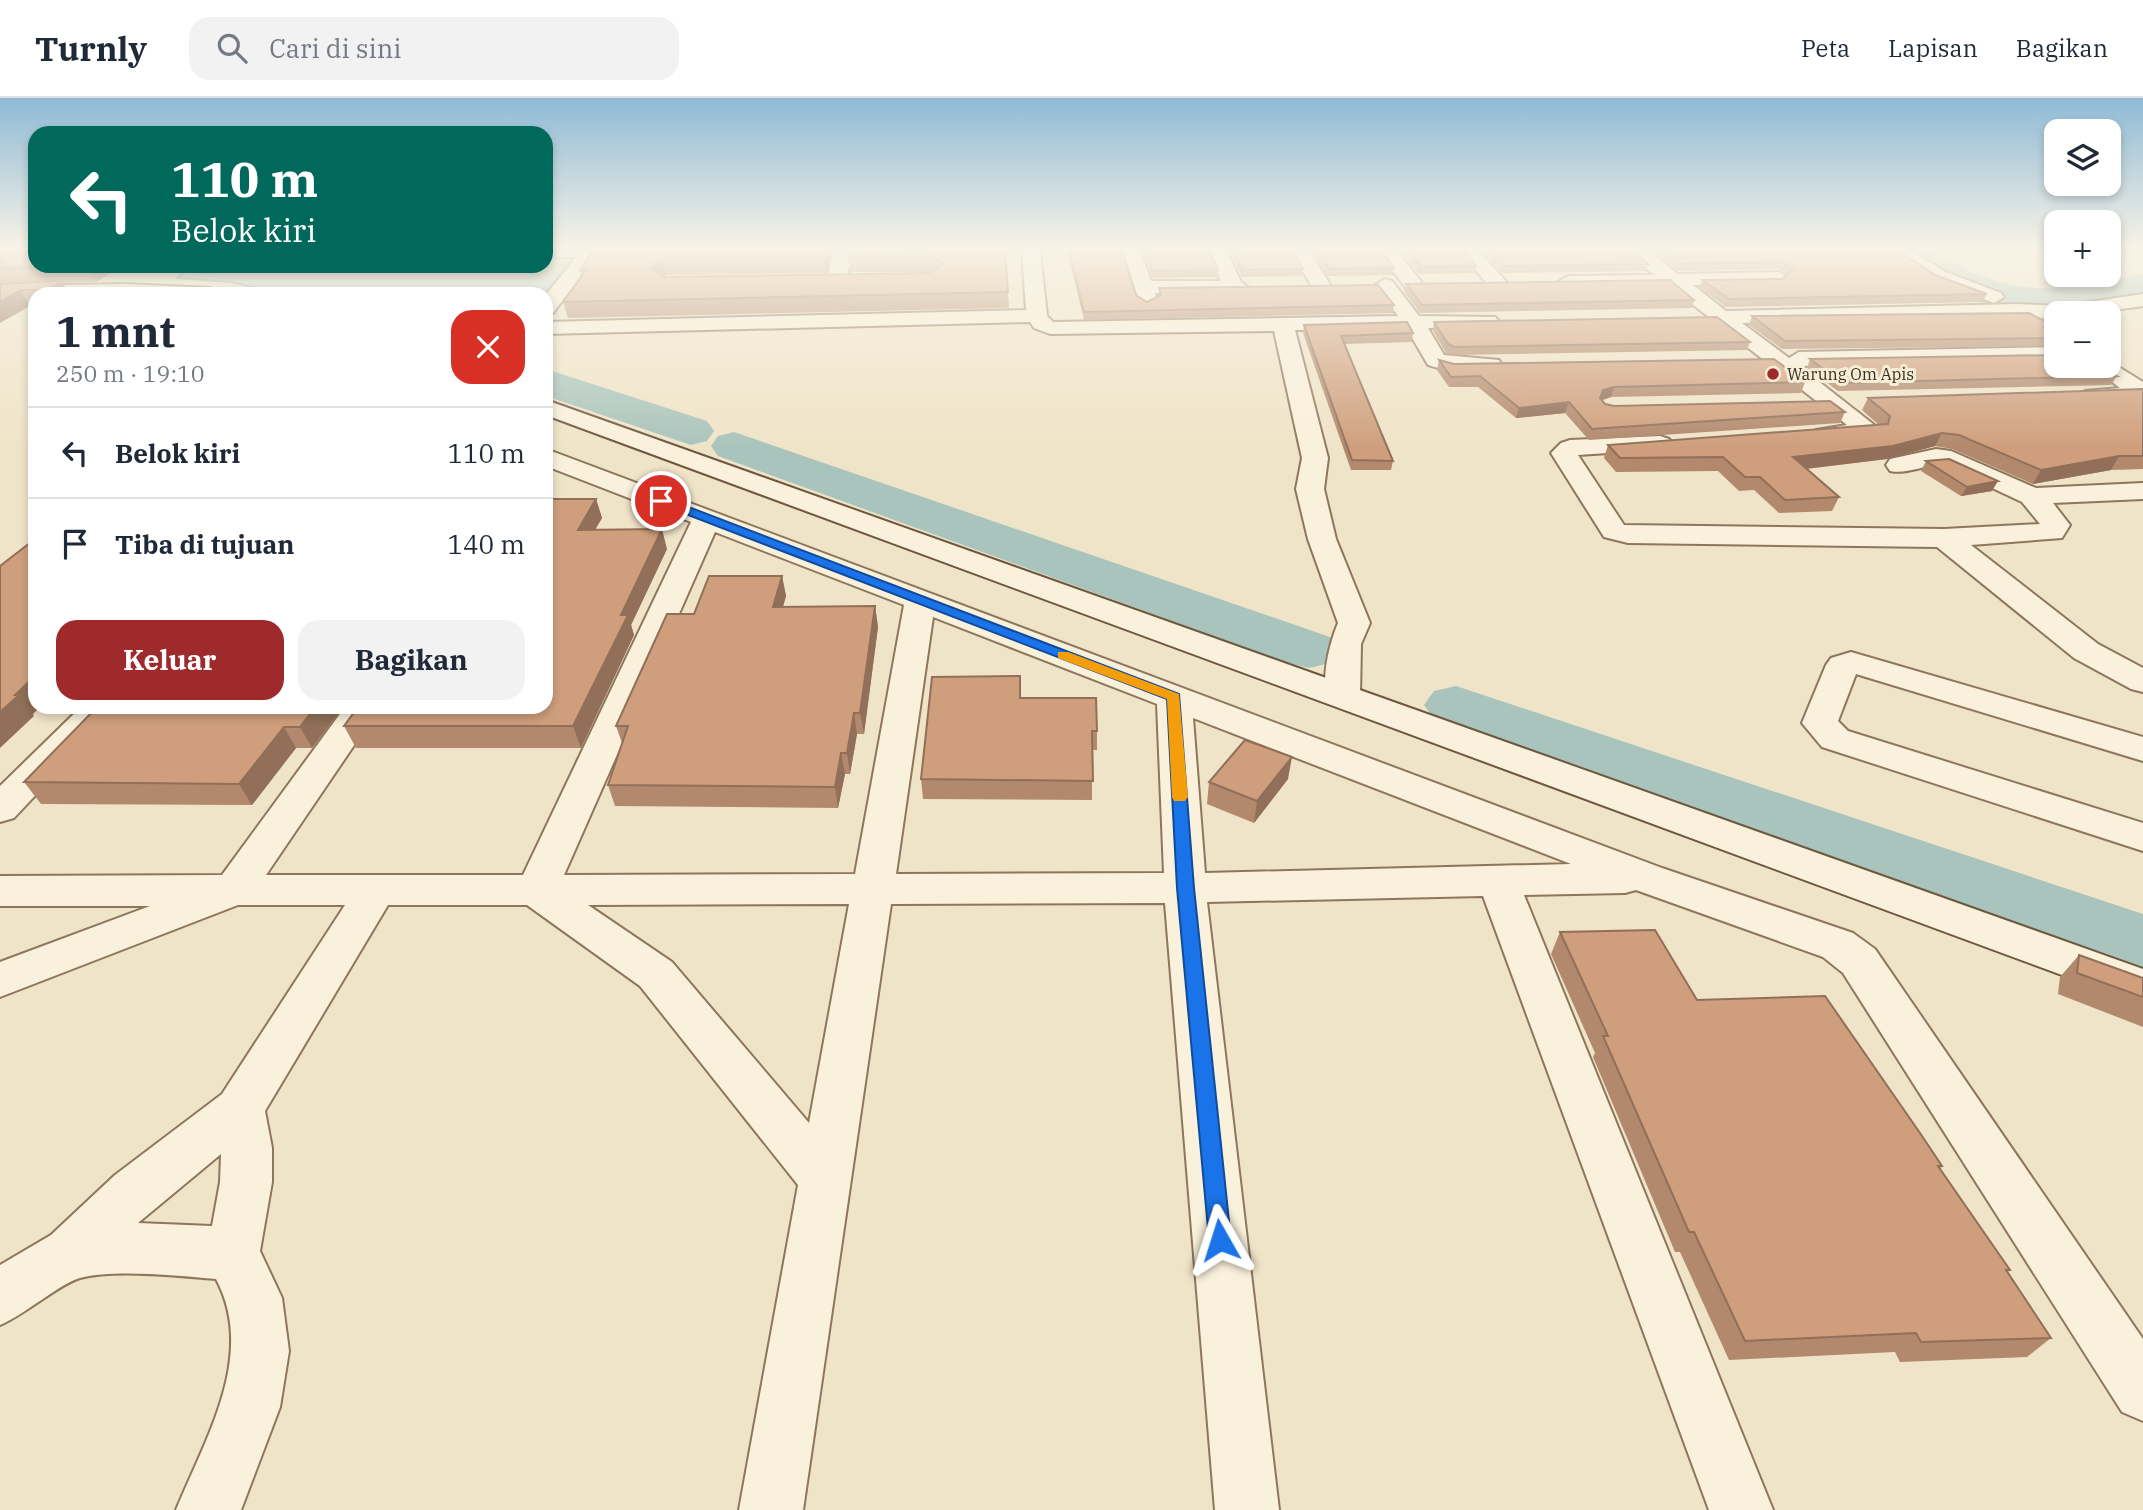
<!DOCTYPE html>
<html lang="id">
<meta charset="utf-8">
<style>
body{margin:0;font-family:"IBM Plex Serif",serif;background:#f2f2f3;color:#1f2937;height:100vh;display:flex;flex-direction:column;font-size:26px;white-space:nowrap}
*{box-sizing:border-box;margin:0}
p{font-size:23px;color:#747a83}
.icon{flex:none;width:38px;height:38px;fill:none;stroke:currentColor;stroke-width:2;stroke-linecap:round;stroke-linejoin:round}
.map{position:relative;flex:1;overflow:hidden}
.panel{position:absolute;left:28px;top:189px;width:525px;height:427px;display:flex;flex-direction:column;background:#fff;border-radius:21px;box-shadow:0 4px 10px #0003}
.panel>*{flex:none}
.top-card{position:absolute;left:28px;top:28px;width:525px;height:147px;border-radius:21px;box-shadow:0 4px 10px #0003;background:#00695c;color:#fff;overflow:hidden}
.controls{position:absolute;left:2044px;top:21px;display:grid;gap:14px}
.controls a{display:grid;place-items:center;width:77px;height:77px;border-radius:14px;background:#fff;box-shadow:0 4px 10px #0003;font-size:35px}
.pin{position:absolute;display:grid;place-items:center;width:60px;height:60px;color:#fff;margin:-30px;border:4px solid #fff;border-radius:50%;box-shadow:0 2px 7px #0007}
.me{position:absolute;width:77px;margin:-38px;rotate:354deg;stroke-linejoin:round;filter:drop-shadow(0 0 5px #0008)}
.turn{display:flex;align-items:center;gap:24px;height:147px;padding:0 28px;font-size:32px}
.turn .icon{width:91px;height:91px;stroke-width:2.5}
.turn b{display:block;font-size:49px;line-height:60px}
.round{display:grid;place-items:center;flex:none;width:74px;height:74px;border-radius:21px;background:#f2f2f3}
.overview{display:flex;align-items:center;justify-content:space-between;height:119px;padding:0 28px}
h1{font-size:42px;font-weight:700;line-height:52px}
.action{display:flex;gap:14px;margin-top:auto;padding:14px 28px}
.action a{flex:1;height:80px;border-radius:21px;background:#9e2a2b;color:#fff;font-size:28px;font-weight:700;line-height:80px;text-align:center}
.action a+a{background:#f2f2f3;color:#1f2937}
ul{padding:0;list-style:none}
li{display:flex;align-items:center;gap:21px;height:91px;padding:0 28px;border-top:2px solid #e0e1e3}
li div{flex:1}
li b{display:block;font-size:26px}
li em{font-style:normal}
header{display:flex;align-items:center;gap:42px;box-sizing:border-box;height:98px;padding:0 35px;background:#fff;border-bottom:2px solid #e0e1e3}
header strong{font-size:33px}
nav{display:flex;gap:38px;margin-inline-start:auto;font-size:24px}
.search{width:490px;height:63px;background:#f2f2f3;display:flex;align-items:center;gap:18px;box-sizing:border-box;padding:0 24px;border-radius:21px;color:#747a83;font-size:26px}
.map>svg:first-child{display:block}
.water{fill:#a9c4bc;stroke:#6f938a;stroke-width:2}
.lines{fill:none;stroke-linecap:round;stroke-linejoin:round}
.river{fill:#a9c4bc;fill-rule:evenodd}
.street-casing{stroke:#8d765c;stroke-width:4}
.secondary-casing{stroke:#6f573f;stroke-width:4}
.street{fill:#faf1dc;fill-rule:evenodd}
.secondary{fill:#faf1dc;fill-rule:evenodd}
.wall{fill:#b2896c}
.shaded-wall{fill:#916f58}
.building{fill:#cf9f7d;stroke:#916f58;stroke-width:2}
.route{fill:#1a73e8;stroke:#114b97;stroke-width:2}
.slow{fill:#f59e0b}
.poi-dot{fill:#9e2a2b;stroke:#f7eed8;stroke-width:2.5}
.labels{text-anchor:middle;stroke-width:6;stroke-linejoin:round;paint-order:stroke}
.far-poi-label{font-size:16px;fill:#3d2e20;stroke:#f7eed8;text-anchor:start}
</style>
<header>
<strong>Turnly</strong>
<div class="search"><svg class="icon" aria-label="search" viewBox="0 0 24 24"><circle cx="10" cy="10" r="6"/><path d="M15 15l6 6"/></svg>Cari di sini</div>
<nav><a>Peta</a><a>Lapisan</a><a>Bagikan</a></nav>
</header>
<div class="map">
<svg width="2143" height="1412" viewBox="0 0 2143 1412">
<rect width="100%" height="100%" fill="#f0e4c8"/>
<!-- water -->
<polygon class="water" points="546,153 591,153 546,211 546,196 283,196 231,184 177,180 193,168 546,168"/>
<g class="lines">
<!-- river -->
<g class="river">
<path d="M 1927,152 C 2012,200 2050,196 2143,176 L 2143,198 C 2119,203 2094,211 2069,213 C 2023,218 1927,201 1899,160 L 1904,153 Z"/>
<polygon points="546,271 707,323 714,333 707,343 691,347 546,298"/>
<polygon points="734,334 1330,539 1339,552 1330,565 1309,570 1288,565 718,358 711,348 718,338"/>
<polygon points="1456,588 2143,816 2143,877 1434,621 1424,607 1434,593"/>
</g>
<defs>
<g id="street">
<polygon points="546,152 600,153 553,215 546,217 546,197 576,159 546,159"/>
<polygon points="834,152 852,152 846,184 836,190 826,184"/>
<path d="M 1022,152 L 1040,152 L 1047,218 L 1053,224 L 1398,218 L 1375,187 L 1385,181 L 1392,183 L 1419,218 L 1495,219 L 1499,223 L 1495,227 L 1488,229 L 1428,230 L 1444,257 L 1499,262 L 1502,267 L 1499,272 C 1476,278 1451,274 1428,267 L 1407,231 L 1295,232 L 1328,360 L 1324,391 L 1336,441 L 1370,525 L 1361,546 L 1360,598 L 1355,605 L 1343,608 L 1331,605 C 1318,587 1330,544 1338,525 L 1308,441 L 1296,391 L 1302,360 L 1274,233 L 1050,236 L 1034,230 L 1030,224 L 546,236 L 546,224 L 1026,212 Z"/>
<polygon points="1122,152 1140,152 1151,183 1221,183 1208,152 1226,152 1241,184 1248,189 1238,195 1155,195 1158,204 1155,208 1141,208"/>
<polygon points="1290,152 1309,152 1331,188 1328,192 1314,192"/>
<polygon points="1377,152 1396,152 1423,186 1420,190 1406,190"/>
<polygon points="1458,152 1478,152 1504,181 1507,185 1504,189 1490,189"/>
<path d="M 1625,152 L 1646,152 L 1678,176 L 1779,174 L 1789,180 L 1779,186 L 1693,187 L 1726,213 L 2017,206 L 2061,208 L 2143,196 L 2143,208 L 2094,215 L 2056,215 L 2056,220 L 1742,225 L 1789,260 L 1799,254 L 2056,249 L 2056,263 L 1799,268 L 1882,333 L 1879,338 C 1860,343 1835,347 1816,342 L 1812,337 L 1816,332 L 1847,327 L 1669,188 L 1568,190 L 1558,184 L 1568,178 L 1654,177 Z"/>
<polygon points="1886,152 1909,152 1946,174 2001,195 2004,199 1994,205 1932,182"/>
<polygon points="2109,263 2143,284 2143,301 2085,303 2081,298 2085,293 2120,290 2091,268 2109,268"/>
<path d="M 1660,338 L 1669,341 L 1673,346 L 1669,351 L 1578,357 L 1624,427 L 1944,431 L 2040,426 L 2022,404 L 1945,368 C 1926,365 1908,377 1890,373 L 1886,367 L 1890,361 L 1936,351 L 1951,353 L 2036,390 L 2143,385 L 2143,401 L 2053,405 L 2070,427 L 2062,440 L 1971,447 L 2098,546 L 2143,570 L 2143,594 L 2131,591 L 2074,560 L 1937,449 L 1628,445 L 1604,439 L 1551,355 L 1561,345 L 1570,342 Z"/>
<path d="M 546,351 L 1662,770 L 1853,835 L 1875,851 L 2143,1241 L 2143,1323 L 2122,1314 L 1843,875 L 1823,859 L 1636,792 L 1625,795 L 1524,797 L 1773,1412 L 1709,1412 L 1483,798 L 1207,804 L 1279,1412 L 1215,1412 L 1165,805 L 891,806 L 803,1412 L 739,1412 L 798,1087 L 640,888 L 527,807 L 388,807 L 265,1013 L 272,1050 L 272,1084 L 260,1153 L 282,1200 L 289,1253 L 280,1309 L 241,1412 L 176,1412 C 205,1341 257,1257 216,1181 C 178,1178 116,1171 80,1180 C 61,1185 24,1217 0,1227 L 0,1167 L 51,1137 L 115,1077 L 222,996 L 345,807 L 238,807 L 0,899 L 0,864 L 150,808 L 0,808 L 0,778 L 222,777 L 345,609 L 380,609 L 266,777 L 523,777 L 691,424 L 546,368 ZM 715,434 L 904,507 L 855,776 L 564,777 ZM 933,519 L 1157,606 L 1164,775 L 896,776 ZM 1193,620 L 1571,766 L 1205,775 ZM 849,806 L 809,1025 L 672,864 L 588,807 ZM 221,1056 L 220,1084 L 212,1128 L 138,1125 Z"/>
<polygon points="1851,554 2143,639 2143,663 1856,576 1838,623 1848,633 2143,725 2143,753 1822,649 1802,625 1826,567 1831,560"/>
<polygon points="81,609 118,609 14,720 0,724 0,688"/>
</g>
<g id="secondary">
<polygon points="127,186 210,190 220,196 35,196 35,199 0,200 0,188"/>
<polygon points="546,302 2143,871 2143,907 546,317"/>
</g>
</defs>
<!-- street casing -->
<use href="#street" class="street-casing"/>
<!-- secondary casing -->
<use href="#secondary" class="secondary-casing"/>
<!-- street -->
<use href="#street" class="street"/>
<!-- secondary -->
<use href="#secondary" class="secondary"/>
</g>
<!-- wall -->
<g class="wall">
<polygon points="0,152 123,168 96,184 63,185 69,196 35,196 35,208 30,208 0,186"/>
<polygon points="593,152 832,152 826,175 666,177 664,179 931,175 933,174 850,174 848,159 1005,152 1009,210 568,220 563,204 581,178 580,172"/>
<polygon points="1067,152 1122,152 1136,197 1147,204 1159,198 1159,190 1394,207 1393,215 1084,222"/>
<polygon points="1142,152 1209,152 1218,172 1217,179 1153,180"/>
<polygon points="1229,152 1293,152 1303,171 1302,178 1242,179"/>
<polygon points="1312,152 1381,152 1394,170 1393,177 1327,178"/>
<polygon points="1400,152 1463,152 1476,168 1474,175 1419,176"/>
<polygon points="1482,152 1633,152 1648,166 1646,173 1502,175"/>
<polygon points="1650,152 1897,152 1935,177 1987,196 1983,204 1726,209 1700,190 1702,182 1782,181 1788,177 1779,171 1678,173"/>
<polygon points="1406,186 1694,202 1692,210 1420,215 1404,194"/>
<polygon points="1752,218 2054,228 2051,233 2056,235 2056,248 1782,251 1749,227"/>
<polygon points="1434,224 1750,244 1747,252 1453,257 1446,255 1433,233"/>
<polygon points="1304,227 1413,235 1412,244 1345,246 1393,363 1391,372 1351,372 1303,235"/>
<polygon points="1810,261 2117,278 2111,287 1838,293 1807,270"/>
<polygon points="1439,262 1454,266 1805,284 1801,295 1611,299 1602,302 1605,306 1614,308 1845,314 1840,325 1589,342 1565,315 1516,320 1478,289 1449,289 1437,272"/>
<polygon points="2143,291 2143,371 2111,372 2033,386 1952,351 1935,348 1887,361 1806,371 1839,399 1832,413 1779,415 1754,392 1739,393 1718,373 1616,374 1604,360 1608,347 1879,327 1862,312 1868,300"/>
<polygon points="1926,363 1992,393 1961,398 1921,373"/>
<polygon points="596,401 602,420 595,431 667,451 631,527 634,537 581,650 356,650 344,628"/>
<polygon points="782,478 786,498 783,509 875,508 878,529 864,636 857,636 850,676 845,676 838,710 615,708 608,687 622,645 616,628 694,516"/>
<polygon points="1021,600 1097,633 1097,652 1092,652 1092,702 923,701 921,681"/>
<polygon points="97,609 343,609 312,650 296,650 252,707 41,706 24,684"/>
<polygon points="1288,681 1254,725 1207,706 1209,684"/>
<polygon points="1560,834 1697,902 1942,1068 1940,1071 2010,1172 2008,1174 2051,1240 2027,1259 1900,1264 1895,1254 1729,1262 1680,1154 1675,1154 1593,959 1595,955 1551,856"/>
<polygon points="2079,857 2143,880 2143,929 2058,896 2060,879"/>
</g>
<!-- shaded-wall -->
<g class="shaded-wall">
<polygon points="826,152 832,152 826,175 824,160"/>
<polygon points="663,162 666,177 654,185 650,170"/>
<polygon points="88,168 123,168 96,184"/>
<polygon points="62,183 69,196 48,196 46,192"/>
<polygon points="21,192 30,208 0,225 0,204"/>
<polygon points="1614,289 1611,299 1600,303 1597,310 1603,292"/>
<polygon points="1569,304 1565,315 1516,320 1519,310"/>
<polygon points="1942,335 1935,348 1887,361 1787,373 1793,359"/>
<polygon points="2119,358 2111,372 2033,386 2041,372"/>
<polygon points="1998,383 1992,393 1961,398 1967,389"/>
<polygon points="596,401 602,420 584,451 578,432"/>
<polygon points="662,431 667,451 631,527 634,537 581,650 573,628 621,517"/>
<polygon points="782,478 786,498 777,529 773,509"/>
<polygon points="875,508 878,529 864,636 860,615"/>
<polygon points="35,578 35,609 40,609 33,616 34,618 0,650 0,614 15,597"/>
<polygon points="315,609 343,609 312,650 300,629"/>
<polygon points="854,615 857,636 850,676 847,655"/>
<polygon points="284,629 296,650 252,707 239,686"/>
<polygon points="841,655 845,676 838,710 835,689"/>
<polygon points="1292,659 1288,681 1254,725 1257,703"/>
</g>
<!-- building -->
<g class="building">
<polygon points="0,152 35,152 35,168 88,168 0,170"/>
<polygon points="593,152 826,152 824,160 663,162 650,170 663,179 931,175 943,166 931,158 848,159 850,152 1005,152 1008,194 563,204 586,172 580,172"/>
<polygon points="1069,152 1122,152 1136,197 1147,204 1161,197 1159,190 1378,187 1394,207 1084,214"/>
<polygon points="1146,152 1209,152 1218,172 1153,173"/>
<polygon points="1233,152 1293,152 1303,171 1242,172"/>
<polygon points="1318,152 1381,152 1394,170 1329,171"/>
<polygon points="1407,152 1463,152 1476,168 1421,169"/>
<polygon points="1490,152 1633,152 1648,166 1504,168"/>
<polygon points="1662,152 1897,152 1935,177 1987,196 1729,201 1702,182 1782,181 1794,171 1782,164 1680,166"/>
<polygon points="1670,182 1694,202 1422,207 1406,186"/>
<polygon points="62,183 46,192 21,192 0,204 0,186"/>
<polygon points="2029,215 2054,228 2044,229 2056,235 2056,240 1785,243 1752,218"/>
<polygon points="1717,219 1750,244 1455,249 1448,246 1434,224"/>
<polygon points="1407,224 1413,235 1341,238 1393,363 1352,362 1304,227"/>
<polygon points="2056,257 2056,268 2098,268 2117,278 1842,285 1810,261"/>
<polygon points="1774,261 1805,284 1614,289 1603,292 1600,300 1605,306 1614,308 1830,303 1845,314 1592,331 1569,304 1519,310 1480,278 1451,279 1439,262 1454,266"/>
<polygon points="2143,291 2143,358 2119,358 2041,372 1959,337 1942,335 1893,348 1793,359 1839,399 1785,402 1760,379 1745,379 1723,359 1620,360 1608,347 1888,326 1890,318 1868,300"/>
<polygon points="1949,361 1998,383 1967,389 1926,363"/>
<polygon points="546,401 596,401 578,432 662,431 621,517 628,517 573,628 344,628 358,609 546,609"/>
<polygon points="35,441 35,578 15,597 19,597 0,614 0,468"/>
<polygon points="709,478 782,478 773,509 875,508 860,615 854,615 847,655 841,655 835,689 608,687 628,628 616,628 667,516 694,516"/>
<polygon points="1020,578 1020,600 1096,600 1097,633 1092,633 1093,683 921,681 932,579"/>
<polygon points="97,609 315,609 300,629 284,629 239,686 24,684"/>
<polygon points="1245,642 1292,659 1257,703 1209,684"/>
<polygon points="1655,832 1697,902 1825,898 1920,1035 1942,1068 1938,1068 2010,1172 2006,1172 2051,1240 1921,1244 1916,1235 1745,1243 1694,1134 1689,1134 1603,938 1608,938 1560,834"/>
<polygon points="2079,857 2143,880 2143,899 2077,875"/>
</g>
<!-- sky -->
<linearGradient id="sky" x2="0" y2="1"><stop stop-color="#8fbad6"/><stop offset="0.43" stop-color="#f8f3e6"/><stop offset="1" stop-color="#f8f3e6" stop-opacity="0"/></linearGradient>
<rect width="2143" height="350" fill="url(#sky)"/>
<!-- route -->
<polygon class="route" points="657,400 665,400 1179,596 1194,790 1231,1142 1228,1149 1220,1152 1212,1149 1209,1142 1177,790 1167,601 657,405"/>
<!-- slow -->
<polygon class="slow" points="1058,554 1068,554 1179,596 1188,699 1185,703 1174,703 1172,699 1167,601 1058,560"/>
<!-- markers -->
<circle class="poi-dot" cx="1773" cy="276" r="7"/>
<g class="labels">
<!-- far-poi labels -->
<g class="far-poi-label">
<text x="1787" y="282">Warung Om Apis</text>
</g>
</g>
</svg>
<div class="controls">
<a><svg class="icon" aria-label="layers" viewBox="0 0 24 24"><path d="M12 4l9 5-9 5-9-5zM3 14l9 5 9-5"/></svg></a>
<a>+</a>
<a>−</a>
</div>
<div class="pin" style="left:661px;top:403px;background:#d93025"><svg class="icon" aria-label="arrive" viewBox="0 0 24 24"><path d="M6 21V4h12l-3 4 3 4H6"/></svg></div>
<svg class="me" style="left:1220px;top:1142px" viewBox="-20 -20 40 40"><path d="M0-17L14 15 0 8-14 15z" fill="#1a73e8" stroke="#fff" stroke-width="4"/></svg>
<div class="top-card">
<div class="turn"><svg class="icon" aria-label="left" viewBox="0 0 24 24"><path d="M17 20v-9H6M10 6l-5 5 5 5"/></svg><div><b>110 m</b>Belok kiri</div></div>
</div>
<section class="panel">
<div class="overview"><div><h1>1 mnt</h1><p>250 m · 19:10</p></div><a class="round" style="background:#d93025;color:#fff"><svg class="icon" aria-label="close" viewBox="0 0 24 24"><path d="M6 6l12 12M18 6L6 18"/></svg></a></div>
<ul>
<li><svg class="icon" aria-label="left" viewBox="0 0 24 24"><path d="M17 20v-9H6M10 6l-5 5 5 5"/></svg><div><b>Belok kiri</b></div><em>110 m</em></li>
<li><svg class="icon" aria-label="arrive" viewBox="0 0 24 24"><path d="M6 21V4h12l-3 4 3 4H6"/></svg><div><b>Tiba di tujuan</b></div><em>140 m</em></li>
</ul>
<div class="action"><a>Keluar</a><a>Bagikan</a></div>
</section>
</div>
